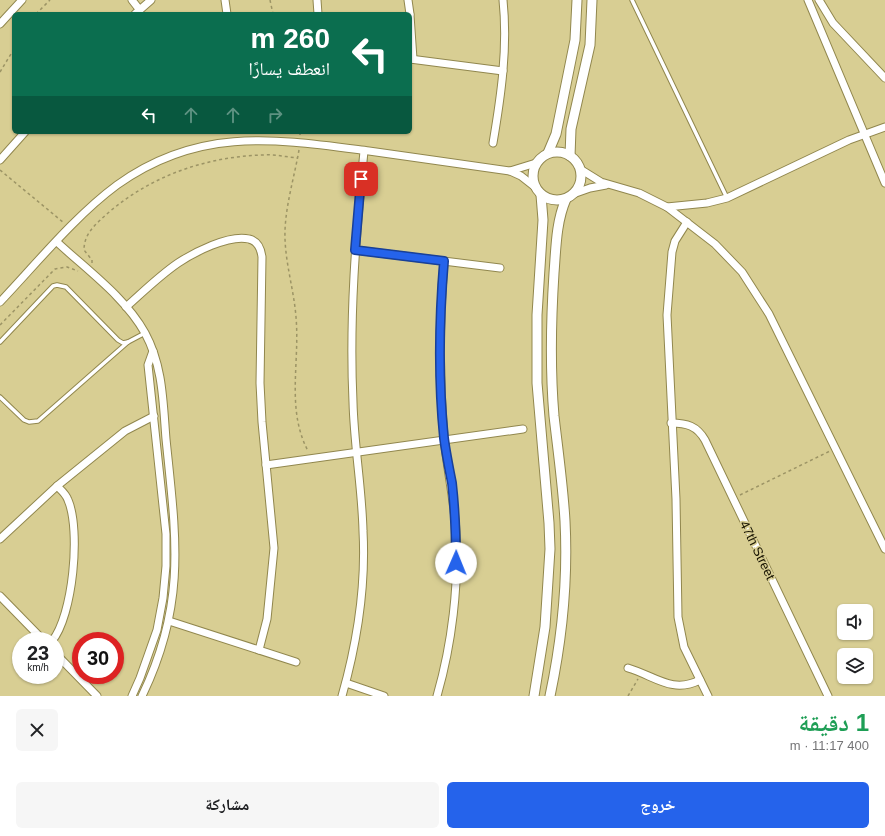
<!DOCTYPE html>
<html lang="ar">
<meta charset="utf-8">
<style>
body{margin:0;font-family:Helvetica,"Noto Naskh Arabic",sans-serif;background:#f6f6f6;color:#202124;direction:rtl;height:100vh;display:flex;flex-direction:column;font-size:15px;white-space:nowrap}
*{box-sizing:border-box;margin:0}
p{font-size:13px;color:#757577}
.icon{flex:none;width:22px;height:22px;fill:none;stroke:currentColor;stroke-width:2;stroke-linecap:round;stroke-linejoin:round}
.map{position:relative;height:696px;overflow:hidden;direction:ltr}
.sheet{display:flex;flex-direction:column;background:#fff;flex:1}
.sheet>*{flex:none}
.hud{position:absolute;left:12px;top:12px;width:400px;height:122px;border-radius:6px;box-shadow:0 1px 3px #0004;direction:rtl;background:#0b6e4f;color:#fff;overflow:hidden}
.tools{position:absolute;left:837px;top:604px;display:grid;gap:8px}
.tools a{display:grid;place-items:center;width:36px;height:36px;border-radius:6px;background:#fff;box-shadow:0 1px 3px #0004;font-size:20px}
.speed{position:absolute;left:12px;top:632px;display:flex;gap:8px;font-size:20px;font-weight:700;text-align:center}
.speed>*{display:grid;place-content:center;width:52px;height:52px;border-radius:50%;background:#fff;box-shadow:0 1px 3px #0004;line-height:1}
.speed small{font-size:10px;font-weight:400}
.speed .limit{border:6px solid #d22;background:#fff;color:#111}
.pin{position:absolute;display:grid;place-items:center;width:34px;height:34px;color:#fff;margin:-17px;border-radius:8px;box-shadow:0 2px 6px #0006}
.me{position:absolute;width:44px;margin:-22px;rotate:1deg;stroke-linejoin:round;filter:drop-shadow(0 0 3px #0008)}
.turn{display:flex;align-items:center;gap:14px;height:84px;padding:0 16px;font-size:18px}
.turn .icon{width:52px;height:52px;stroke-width:2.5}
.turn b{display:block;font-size:28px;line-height:34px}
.lanes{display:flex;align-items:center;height:38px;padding:0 16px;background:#0003;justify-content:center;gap:20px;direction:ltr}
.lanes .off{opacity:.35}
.round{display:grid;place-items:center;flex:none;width:42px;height:42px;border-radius:6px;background:#f6f6f6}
.summary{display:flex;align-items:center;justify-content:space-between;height:68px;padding:0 16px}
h1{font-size:24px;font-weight:700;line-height:30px;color:#1e9e55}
.action{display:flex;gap:8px;margin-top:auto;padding:8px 16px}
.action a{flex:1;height:46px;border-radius:6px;background:#2563eb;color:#fff;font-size:16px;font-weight:700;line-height:46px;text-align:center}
.action a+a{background:#f6f6f6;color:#202124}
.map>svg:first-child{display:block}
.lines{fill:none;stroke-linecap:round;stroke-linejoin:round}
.lane-casing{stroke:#91874e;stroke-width:5.5}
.street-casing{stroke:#91874e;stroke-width:9}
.secondary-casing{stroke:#91874e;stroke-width:11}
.path{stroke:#9c9465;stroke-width:1.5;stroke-dasharray:3 3;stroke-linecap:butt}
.lane{stroke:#fff;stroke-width:3.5}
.street{stroke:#fff;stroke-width:7}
.secondary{stroke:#fff;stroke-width:9}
.route-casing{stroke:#184099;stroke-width:10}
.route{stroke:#2563eb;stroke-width:7}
.labels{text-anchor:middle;stroke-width:3.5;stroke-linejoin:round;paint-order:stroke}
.street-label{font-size:13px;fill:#171300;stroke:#d8ce93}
</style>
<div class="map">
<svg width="885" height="696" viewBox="0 0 885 696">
<rect width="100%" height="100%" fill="#d8ce93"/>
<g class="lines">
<defs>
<g id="lane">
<polyline points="632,0 727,198"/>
<polyline points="0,342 53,286 57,285 66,287 118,340 123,343 128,342"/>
<polyline points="0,397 24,420 29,422 38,421 128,342 145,333"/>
</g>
<g id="street">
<polyline points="132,0 139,9"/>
<polyline points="225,0 227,14"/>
<polyline points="317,0 318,14"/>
<polyline points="408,0 410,14"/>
<polyline points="808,0 885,183"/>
<polyline points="819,0 833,23 885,78"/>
<polyline points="135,14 151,0"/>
<polyline points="410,15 413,59"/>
<polyline points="0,24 22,0"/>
<polyline points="410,59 503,71"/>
<path d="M 493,143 C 501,96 508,48 503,0"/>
<polyline points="0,160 25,132"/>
<polyline points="580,169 601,182 639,193 667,207 715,244 742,272 769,314 885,549"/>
<polyline points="510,171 536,163"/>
<polyline points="573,194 590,188 606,185"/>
<polyline points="667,207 707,203 727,198 849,140 885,127"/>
<polyline points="687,222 675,241 672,252 667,315 676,499 678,617 684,647 708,696"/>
<path d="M 57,242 C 87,270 125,297 145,333 C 163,366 163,402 166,439 C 176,537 187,603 142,696"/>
<polyline points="355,250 500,268"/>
<path d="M 0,302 C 36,264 75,216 117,185 C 199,126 276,139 369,151 C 416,158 463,164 510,171 L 521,176 L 535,187"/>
<path d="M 126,307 C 143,292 159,276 178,263 C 193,253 229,234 249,239 C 258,241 261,249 262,257 L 260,383 L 262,422 L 274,548 L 267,619 L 259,650"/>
<path d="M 671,423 C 687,423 697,426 705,440 L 828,696"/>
<polyline points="266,465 523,429"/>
<polyline points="0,539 57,486 125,431 154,416"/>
<polyline points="0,596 44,641"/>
<polyline points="169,621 296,662"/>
<path d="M 52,641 C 73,616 81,530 68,500 C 66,494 61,490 57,486"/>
<polyline points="55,653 97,696"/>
<path d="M 628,668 C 655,676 672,694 700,680"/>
<polyline points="346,683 384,696"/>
<polyline points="132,696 140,678 157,630 163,598 166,566 166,534 148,365 153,351"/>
<path d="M 342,696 C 357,643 366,587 363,531 C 362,488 354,445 353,402 C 349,317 356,235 364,151"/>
<path d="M 437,696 C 452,644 459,585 456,531 C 454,499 447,469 444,437 C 439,378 439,320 444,261"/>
</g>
<g id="secondary">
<circle cx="557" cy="176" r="24"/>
<polyline points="548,153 556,134 575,40 577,0"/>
<polyline points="570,156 571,129 590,45 592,0"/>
<polyline points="534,696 545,627 550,549 549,523 537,383 537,315 543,220 541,195"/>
<path d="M 550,696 C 562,639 568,579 565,521 C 563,486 558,451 554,416 C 550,369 551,320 554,273 C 556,248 556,222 566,199"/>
</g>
</defs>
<!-- lane casing -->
<use href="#lane" class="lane-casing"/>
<!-- street casing -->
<use href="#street" class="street-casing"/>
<!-- secondary casing -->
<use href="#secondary" class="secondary-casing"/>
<!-- path -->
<g class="path">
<polyline points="270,0 273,14"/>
<polyline points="36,14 50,0"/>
<polyline points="0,72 14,49"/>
<polyline points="300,132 300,136"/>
<path d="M 299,150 C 294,179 284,210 285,239 C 286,266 294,291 296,317 C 300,363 286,409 308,451"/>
<polyline points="0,170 64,223"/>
<path d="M 92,263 L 92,260 L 84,250 C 84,233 96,224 108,213 C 151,176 205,157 262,155 C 274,154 286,157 298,158"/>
<polyline points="0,325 55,269 67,267 78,271"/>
<polyline points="740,495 830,451"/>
<polyline points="628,696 638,679"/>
</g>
<!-- lane -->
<use href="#lane" class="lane"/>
<!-- street -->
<use href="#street" class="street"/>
<!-- secondary -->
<use href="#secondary" class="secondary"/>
</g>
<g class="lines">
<defs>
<path id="route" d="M 361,179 L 355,250 L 444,261 C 439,320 438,379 444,438 C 446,453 449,468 452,483 C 455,510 456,536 456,563"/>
</defs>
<!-- route casing -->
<use href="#route" class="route-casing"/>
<!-- route -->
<use href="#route" class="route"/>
</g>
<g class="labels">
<!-- street labels -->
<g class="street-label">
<text transform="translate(758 550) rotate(64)" y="5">47th Street</text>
</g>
</g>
</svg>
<div class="tools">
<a><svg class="icon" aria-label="sound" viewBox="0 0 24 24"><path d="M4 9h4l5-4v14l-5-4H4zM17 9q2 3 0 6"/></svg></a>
<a><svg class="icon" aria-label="layers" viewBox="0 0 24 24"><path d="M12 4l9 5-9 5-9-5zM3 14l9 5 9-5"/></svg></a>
</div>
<div class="speed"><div>23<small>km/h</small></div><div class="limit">30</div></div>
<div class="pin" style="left:361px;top:179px;background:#d93025"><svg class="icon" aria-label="arrive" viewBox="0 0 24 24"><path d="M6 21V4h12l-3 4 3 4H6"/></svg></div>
<svg class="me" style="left:456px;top:563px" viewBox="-20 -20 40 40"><circle r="19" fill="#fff"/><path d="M0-13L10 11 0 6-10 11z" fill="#2563eb"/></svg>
<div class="hud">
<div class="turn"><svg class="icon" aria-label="left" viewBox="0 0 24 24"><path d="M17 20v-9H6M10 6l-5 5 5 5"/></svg><div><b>260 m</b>انعطف يسارًا</div></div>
<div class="lanes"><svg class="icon" aria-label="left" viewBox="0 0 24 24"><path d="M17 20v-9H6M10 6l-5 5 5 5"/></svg><svg class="icon off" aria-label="ahead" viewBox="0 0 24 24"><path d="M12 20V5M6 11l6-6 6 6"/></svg><svg class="icon off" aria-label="ahead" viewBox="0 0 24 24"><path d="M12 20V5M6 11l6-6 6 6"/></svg><svg class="icon off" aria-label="right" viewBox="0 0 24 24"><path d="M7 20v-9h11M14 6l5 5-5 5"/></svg></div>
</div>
</div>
<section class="sheet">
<div class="summary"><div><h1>1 دقيقة</h1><p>400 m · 11:17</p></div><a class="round"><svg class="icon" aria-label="close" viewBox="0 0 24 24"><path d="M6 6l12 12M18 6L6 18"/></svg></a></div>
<div class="action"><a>خروج</a><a>مشاركة</a></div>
</section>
